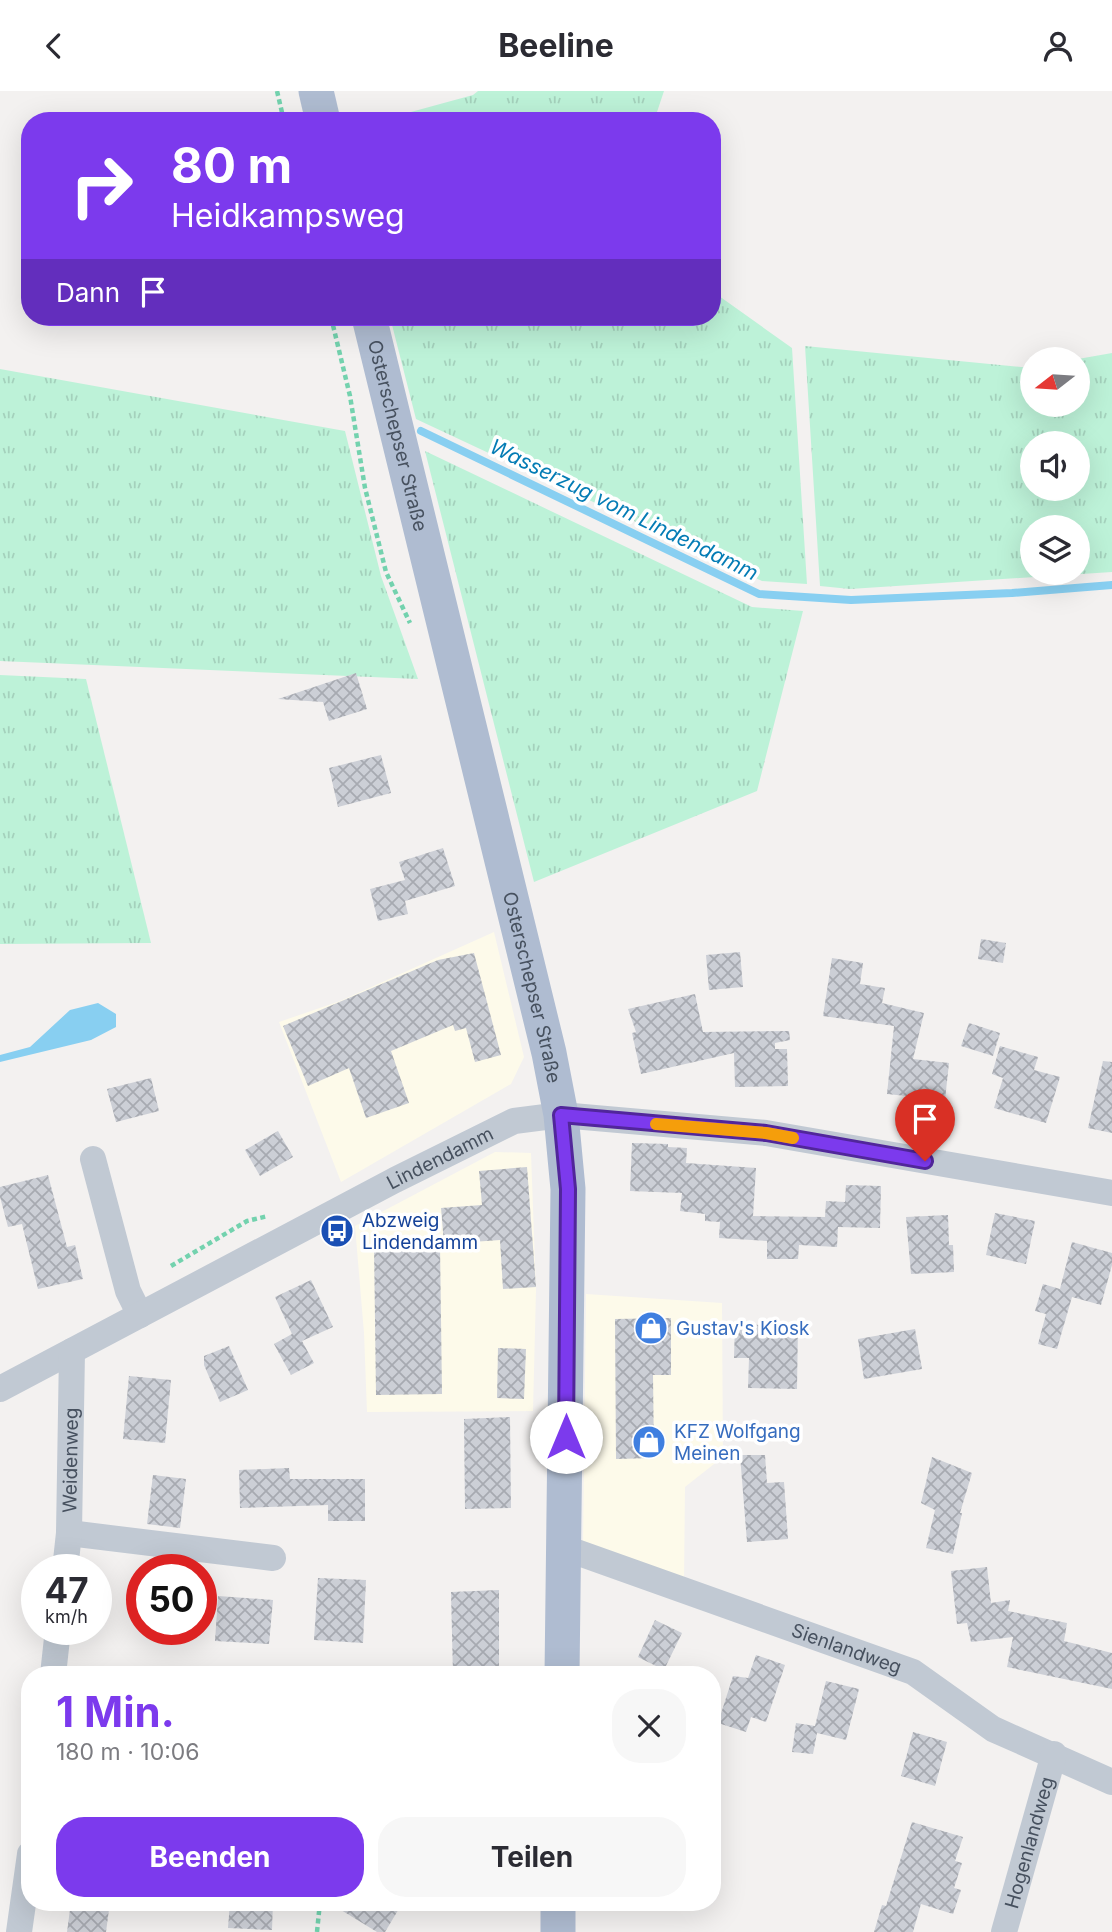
<!DOCTYPE html>
<html lang="de">
<meta charset="utf-8">
<style>
body{margin:0;font-family:Inter,sans-serif;background:#f7f7f7;color:#2b2b33;height:100vh;display:flex;flex-direction:column;font-size:26px;white-space:nowrap}
*{box-sizing:border-box;margin:0}
p{font-size:23px;color:#7c7c81}
.icon{flex:none;width:38px;height:38px;fill:none;stroke:currentColor;stroke-width:2;stroke-linecap:round;stroke-linejoin:round}
.map{position:relative;flex:1;overflow:hidden}
.sheet{position:absolute;left:21px;top:1575px;width:700px;height:245px;display:flex;flex-direction:column;background:#fff;border-radius:28px;box-shadow:0 7px 28px #0002}
.sheet>*{flex:none}
.hud{position:absolute;left:21px;top:21px;width:700px;height:214px;border-radius:28px;box-shadow:0 7px 28px #0002;background:#7c3aed;color:#fff;overflow:hidden}
.needle{width:46px;rotate:253deg}
.controls{position:absolute;left:1020px;top:256px;display:grid;gap:14px}
.controls a{display:grid;place-items:center;width:70px;height:70px;border-radius:50%;background:#fff;box-shadow:0 7px 28px #0002;font-size:35px}
.speed{position:absolute;left:21px;top:1463px;display:flex;gap:14px;font-size:35px;font-weight:700;text-align:center}
.speed>*{display:grid;place-content:center;width:91px;height:91px;border-radius:50%;background:#fff;box-shadow:0 7px 28px #0002;line-height:1}
.speed small{font-size:18px;font-weight:400}
.speed .limit{border:10px solid #d22;background:#fff;color:#111}
.pin{position:absolute;display:grid;place-items:center;width:60px;height:60px;color:#fff;margin:-72px -30px;border-radius:50% 50% 50% 0;rotate:-45deg;box-shadow:0 0 7px #0007}
.pin .icon{rotate:45deg}
.me{position:absolute;width:77px;margin:-38px;rotate:0deg;stroke-linejoin:round;filter:drop-shadow(0 0 5px #0008)}
.turn{display:flex;align-items:center;gap:24px;height:147px;padding:0 35px;font-size:32px}
.turn .icon{width:91px;height:91px;stroke-width:2.5}
.turn b{display:block;font-size:49px;line-height:60px}
.then{display:flex;align-items:center;height:66px;padding:0 35px;background:#0003;gap:14px;font-size:26px}
.round{display:grid;place-items:center;flex:none;width:74px;height:74px;border-radius:28px;background:#f7f7f7}
.summary{display:flex;align-items:center;justify-content:space-between;height:119px;padding:0 35px}
h1{font-size:42px;font-weight:700;line-height:52px;color:#7c3aed}
.action{display:flex;gap:14px;margin-top:auto;padding:14px 35px}
.action a{flex:1;height:80px;border-radius:28px;background:#7c3aed;color:#fff;font-size:28px;font-weight:700;line-height:80px;text-align:center}
.action a+a{background:#f7f7f7;color:#2b2b33}
header{display:flex;justify-content:space-between;align-items:center;height:91px;padding:0 35px;background:#fff;font-size:32px;font-weight:700}
.map>svg:first-child{display:block}
.commercial{fill:#fdfaea}
.grass{fill:url(#grass-tufts);fill-rule:evenodd}
.water{fill:#88cff1}
.lines{fill:none;stroke-linecap:round;stroke-linejoin:round}
.stream{stroke:#88cff1;stroke-width:8}
.building{fill:url(#building-cross-hatch)}
.path{stroke:#73d2ae;stroke-width:4.5;stroke-dasharray:5 3.5;stroke-linecap:butt}
.minor{stroke:#c1c9d3;stroke-width:26}
.major{stroke:#afbcd1;stroke-width:35}
.route-casing{stroke:#51269a;stroke-width:18}
.route{stroke:#7c3aed;stroke-width:12}
.slow{stroke:#f59e0b;stroke-width:12}
.labels{text-anchor:middle;stroke-width:7;stroke-linejoin:round;paint-order:stroke}
.street-label{font-size:19px;fill:#47515f;stroke:#fff}
.transit-label{font-size:19px;fill:#164399;stroke:#fff;text-anchor:start}
.shop-label{font-size:19px;fill:#366cbe;stroke:#fff;text-anchor:start}
.water-label{font-size:21px;font-style:italic;fill:#047cb5;stroke:#fff}
</style>
<header><svg class="icon" aria-label="back" viewBox="0 0 24 24"><path d="M15 5l-7 7 7 7"/></svg>Beeline<svg class="icon" aria-label="person" viewBox="0 0 24 24"><circle cx="12" cy="8" r="4"/><path d="M4 21q1-7 8-7t8 7"/></svg></header>
<div class="map">
<svg width="1112" height="1841" viewBox="0 0 1112 1841">
<defs>
<pattern id="grass-tufts" width="24" height="20" patternUnits="userSpaceOnUse" patternTransform="scale(1.75)"><rect width="24" height="20" fill="#bdf2d8"/><path d="M3 7l-1-3M5 7V3M7 7l1-3M15 17l-1-3M17 17v-4M19 17l1-3" fill="none" stroke="#a4d1bc"/></pattern>
<pattern id="building-cross-hatch" width="8" height="8" patternUnits="userSpaceOnUse" patternTransform="scale(1.75)"><rect width="8" height="8" fill="#cccfd6"/><path d="M0 0l8 8M0 8l8-8" fill="none" stroke="#a7aab1"/></pattern>
</defs>
<rect width="100%" height="100%" fill="#f3f1f0"/>
<!-- commercial -->
<g class="commercial">
<polygon points="494,841 524,966 511,993 341,1091 279,931 340,910"/>
<polygon points="495,1061 531,1062 536,1199 533,1320 367,1321 364,1242 355,1135"/>
<polygon points="586,1203 722,1212 723,1366 685,1396 684,1492 583,1454"/>
</g>
<!-- grass -->
<g class="grass">
<polygon points="478,0 664,0 654,30 378,30 473,4"/>
<polygon points="712,200 792,257 807,493 762,490 416,328 390,226 712,226"/>
<path d="M 805,255 L 1032,277 L 1032,313 L 1078,313 L 1078,268 L 1112,262 L 1112,481 L 850,498 L 820,495 ZM 1032,352 L 1078,352 L 1078,397 L 1032,397 ZM 1032,436 L 1078,436 L 1078,481 L 1032,481 Z"/>
<polygon points="0,278 345,340 381,485 418,588 0,570"/>
<polygon points="425,360 752,516 803,520 757,700 534,791"/>
<polygon points="0,584 86,588 151,852 0,853"/>
</g>
<!-- water -->
<polygon class="water" points="98,912 116,923 116,936 91,949 0,971 0,964 30,956 70,919"/>
<g class="lines">
<!-- stream -->
<polyline class="stream" points="421,340 759,503 851,509 1012,502 1112,494"/>
</g>
<!-- building -->
<g class="building">
<polygon points="356,582 367,618 329,630 323,611 278,608"/>
<polygon points="381,664 391,702 338,716 329,677"/>
<polygon points="443,757 455,795 405,810 408,823 378,830 370,798 405,789 399,771"/>
<polygon points="981,848 1006,852 1003,872 978,868"/>
<polygon points="740,861 743,896 709,899 706,864"/>
<polygon points="474,862 501,964 475,971 466,937 455,940 453,934 391,960 409,1012 366,1027 349,977 308,995 283,935 438,869"/>
<polygon points="832,867 863,872 860,893 885,897 882,912 924,922 913,968 949,972 945,1009 887,1003 894,935 823,925"/>
<polygon points="695,903 703,941 789,940 790,949 775,952 775,958 787,958 788,995 735,996 734,962 641,983 632,942 636,941 628,918"/>
<polygon points="969,932 1000,942 993,965 961,955"/>
<polygon points="1000,955 1038,966 1034,979 1060,986 1046,1032 994,1017 1003,987 992,983"/>
<polygon points="1103,970 1112,971 1112,1042 1088,1037"/>
<polygon points="151,987 159,1020 116,1031 107,998"/>
<polygon points="278,1040 293,1066 260,1085 245,1059"/>
<polygon points="632,1052 668,1053 668,1056 687,1057 686,1072 756,1077 753,1125 825,1126 826,1110 845,1111 846,1094 881,1095 880,1137 838,1136 837,1156 799,1154 798,1168 767,1168 767,1150 719,1147 720,1131 705,1130 705,1123 680,1120 682,1102 630,1100"/>
<polygon points="527,1076 536,1196 503,1198 500,1149 444,1153 441,1117 482,1114 479,1080"/>
<polygon points="48,1084 67,1156 75,1154 83,1188 38,1198 22,1133 8,1136 0,1106 0,1096"/>
<polygon points="995,1122 1035,1130 1026,1173 986,1164"/>
<polygon points="948,1124 949,1154 953,1154 954,1181 911,1183 906,1126"/>
<polygon points="1072,1151 1112,1162 1112,1174 1101,1214 1072,1206 1057,1258 1038,1253 1046,1223 1035,1220 1043,1193 1060,1198"/>
<polygon points="374,1153 440,1153 442,1303 376,1304"/>
<polygon points="311,1189 333,1236 302,1250 314,1272 291,1284 274,1253 292,1243 275,1206"/>
<polygon points="671,1227 671,1284 653,1284 654,1367 616,1368 615,1228"/>
<polygon points="735,1233 798,1235 797,1298 748,1297 749,1267 734,1267"/>
<polygon points="915,1238 922,1278 864,1288 858,1248"/>
<polygon points="229,1255 248,1299 220,1311 204,1274 204,1265"/>
<polygon points="498,1257 526,1258 524,1308 497,1307"/>
<polygon points="129,1285 171,1289 165,1352 123,1348"/>
<polygon points="510,1326 511,1417 465,1418 464,1328"/>
<polygon points="740,1364 765,1364 767,1392 784,1391 788,1448 747,1451"/>
<polygon points="932,1366 972,1382 960,1422 962,1422 953,1463 926,1457 935,1419 921,1412"/>
<polygon points="289,1377 290,1388 365,1388 365,1430 328,1430 328,1414 240,1417 239,1379"/>
<polygon points="153,1384 186,1388 180,1437 147,1433"/>
<polygon points="987,1476 991,1512 1010,1509 1008,1520 1067,1532 1064,1550 1112,1562 1112,1598 1007,1576 1013,1546 971,1551 967,1532 957,1533 951,1480"/>
<polygon points="318,1487 366,1489 363,1552 314,1549"/>
<polygon points="499,1499 499,1584 453,1584 451,1501"/>
<polygon points="218,1505 273,1509 269,1553 215,1550"/>
<polygon points="655,1529 682,1542 664,1579 638,1566"/>
<polygon points="756,1564 785,1574 766,1631 751,1626 746,1641 718,1632 733,1585 748,1587"/>
<polygon points="826,1590 859,1598 846,1649 817,1642 813,1663 792,1661 796,1632 815,1635"/>
<polygon points="913,1641 947,1651 935,1695 901,1685"/>
<polygon points="912,1731 963,1746 955,1770 962,1772 954,1797 961,1799 953,1823 921,1813 913,1841 874,1841 882,1814 886,1815"/>
<polygon points="71,1811 110,1811 106,1841 67,1841"/>
<polygon points="230,1811 273,1811 272,1839 228,1837"/>
<polygon points="328,1811 403,1811 385,1841 377,1841"/>
</g>
<g class="lines">
<!-- path -->
<g class="path">
<polyline points="277,0 284,30"/>
<polyline points="331,226 350,305 365,397 386,481 410,532"/>
<polyline points="171,1175 247,1130 268,1125"/>
<polyline points="317,1841 320,1811"/>
</g>
<!-- minor -->
<g class="minor">
<polyline points="93,1068 128,1200 140,1224"/>
<path id="s1" d="M 0,1298 L 395,1089 L 514,1030 L 561,1024 L 766,1042 L 1112,1102"/>
<polyline points="69,1442 273,1467"/>
<path id="s2" d="M 565,1457 L 913,1581 L 993,1638 L 1112,1691"/>
<path id="s3" d="M 65,1479 L 69,1442 L 72,1260"/>
<polyline points="53,1584 58,1538"/>
<polyline points="19,1841 30,1763"/>
<path id="s4" d="M 1004,1841 L 1054,1663"/>
</g>
<!-- major -->
<g class="major">
<polyline points="316,0 323,30"/>
<path id="s5" d="M 369,226 L 549,962 L 561,1024 L 568,1098 L 562,1584"/>
<polyline points="558,1841 558,1811"/>
</g>
</g>
<g class="lines">
<defs>
<polyline id="route" points="566,1346 568,1098 561,1024 766,1042 925,1070"/>
</defs>
<!-- route casing -->
<use href="#route" class="route-casing"/>
<!-- route -->
<use href="#route" class="route"/>
<!-- slow -->
<polyline class="slow" points="656,1033 766,1042 793,1047"/>
</g>
<!-- icons -->
<defs>
<symbol id="bus-disc" viewBox="-11 -11 22 22"><circle r="9.5" fill="#1a4fb4" stroke="#fff"/><path d="M-5-6H5V4H4V6H2V4H-2V6H-4V4H-5ZM-3.5-4V0h7V-4ZM-3.5 1.2v1.5H-2V1.2ZM2 1.2v1.5H3.5V1.2Z" fill="#fff"/></symbol>
<symbol id="shop-disc" viewBox="-11 -11 22 22"><circle r="9.5" fill="#3f7fe0" stroke="#fff"/><path d="M-5-2.5h2.3a2.7 3.5 0 0 1 5.4 0H5L5.5 6h-11ZM-1.5-2.5h3a1.5 2.3 0 0 0-3 0Z" fill="#fff"/></symbol>
</defs>
<g fill-rule="evenodd">
<use href="#bus-disc" x="318" y="1121" width="38" height="38"/>
<use href="#shop-disc" x="632" y="1218" width="38" height="38"/>
<use href="#shop-disc" x="630" y="1332" width="38" height="38"/>
</g>
<g class="labels">
<!-- street labels -->
<g class="street-label">
<text dy="7" stroke="none"><textPath href="#s5" startOffset="122">Osterschepser Straße</textPath></text>
<text dy="7" stroke="none"><textPath href="#s5" startOffset="690">Osterschepser Straße</textPath></text>
<text dy="7" stroke="none"><textPath href="#s1" startOffset="497">Lindendamm</textPath></text>
<text dy="7" stroke="none"><textPath href="#s3" startOffset="110">Weidenweg</textPath></text>
<text dy="7" stroke="none"><textPath href="#s2" startOffset="299">Sienlandweg</textPath></text>
<text dy="7" stroke="none"><textPath href="#s4" startOffset="93">Hogenlandweg</textPath></text>
</g>
<!-- transit labels -->
<g class="transit-label">
<text x="362" y="1136">Abzweig<tspan x="362" dy="22">Lindendamm</tspan></text>
</g>
<!-- shop labels -->
<g class="shop-label">
<text x="676" y="1244">Gustav's Kiosk</text>
<text x="674" y="1347">KFZ Wolfgang<tspan x="674" dy="22">Meinen</tspan></text>
</g>
<!-- water labels -->
<g class="water-label">
<text transform="translate(624 419) rotate(26)" y="7">Wasserzug vom Lindendamm</text>
</g>
</g>
</svg>
<div class="controls">
<a><svg class="needle" viewBox="-14 -14 28 28"><path d="M0-13l5 13h-10z" fill="#e53935"/><path d="M0 13l5-13h-10z" fill="#7c7c81"/></svg></a>
<a><svg class="icon" aria-label="sound" viewBox="0 0 24 24"><path d="M4 9h4l5-4v14l-5-4H4zM17 9q2 3 0 6"/></svg></a>
<a><svg class="icon" aria-label="layers" viewBox="0 0 24 24"><path d="M12 4l9 5-9 5-9-5zM3 14l9 5 9-5"/></svg></a>
</div>
<div class="speed"><div>47<small>km/h</small></div><div class="limit">50</div></div>
<div class="pin" style="left:925px;top:1070px;background:#d93025"><svg class="icon" aria-label="arrive" viewBox="0 0 24 24"><path d="M6 21V4h12l-3 4 3 4H6"/></svg></div>
<svg class="me" style="left:566px;top:1346px" viewBox="-20 -20 40 40"><circle r="19" fill="#fff"/><path d="M0-13L10 11 0 6-10 11z" fill="#7c3aed"/></svg>
<div class="hud">
<div class="turn"><svg class="icon" aria-label="right" viewBox="0 0 24 24"><path d="M7 20v-9h11M14 6l5 5-5 5"/></svg><div><b>80 m</b>Heidkampsweg</div></div>
<div class="then">Dann<svg class="icon" aria-label="arrive" viewBox="0 0 24 24"><path d="M6 21V4h12l-3 4 3 4H6"/></svg></div>
</div>
<section class="sheet">
<div class="summary"><div><h1>1 Min.</h1><p>180 m · 10:06</p></div><a class="round"><svg class="icon" aria-label="close" viewBox="0 0 24 24"><path d="M6 6l12 12M18 6L6 18"/></svg></a></div>
<div class="action"><a>Beenden</a><a>Teilen</a></div>
</section>
</div>
